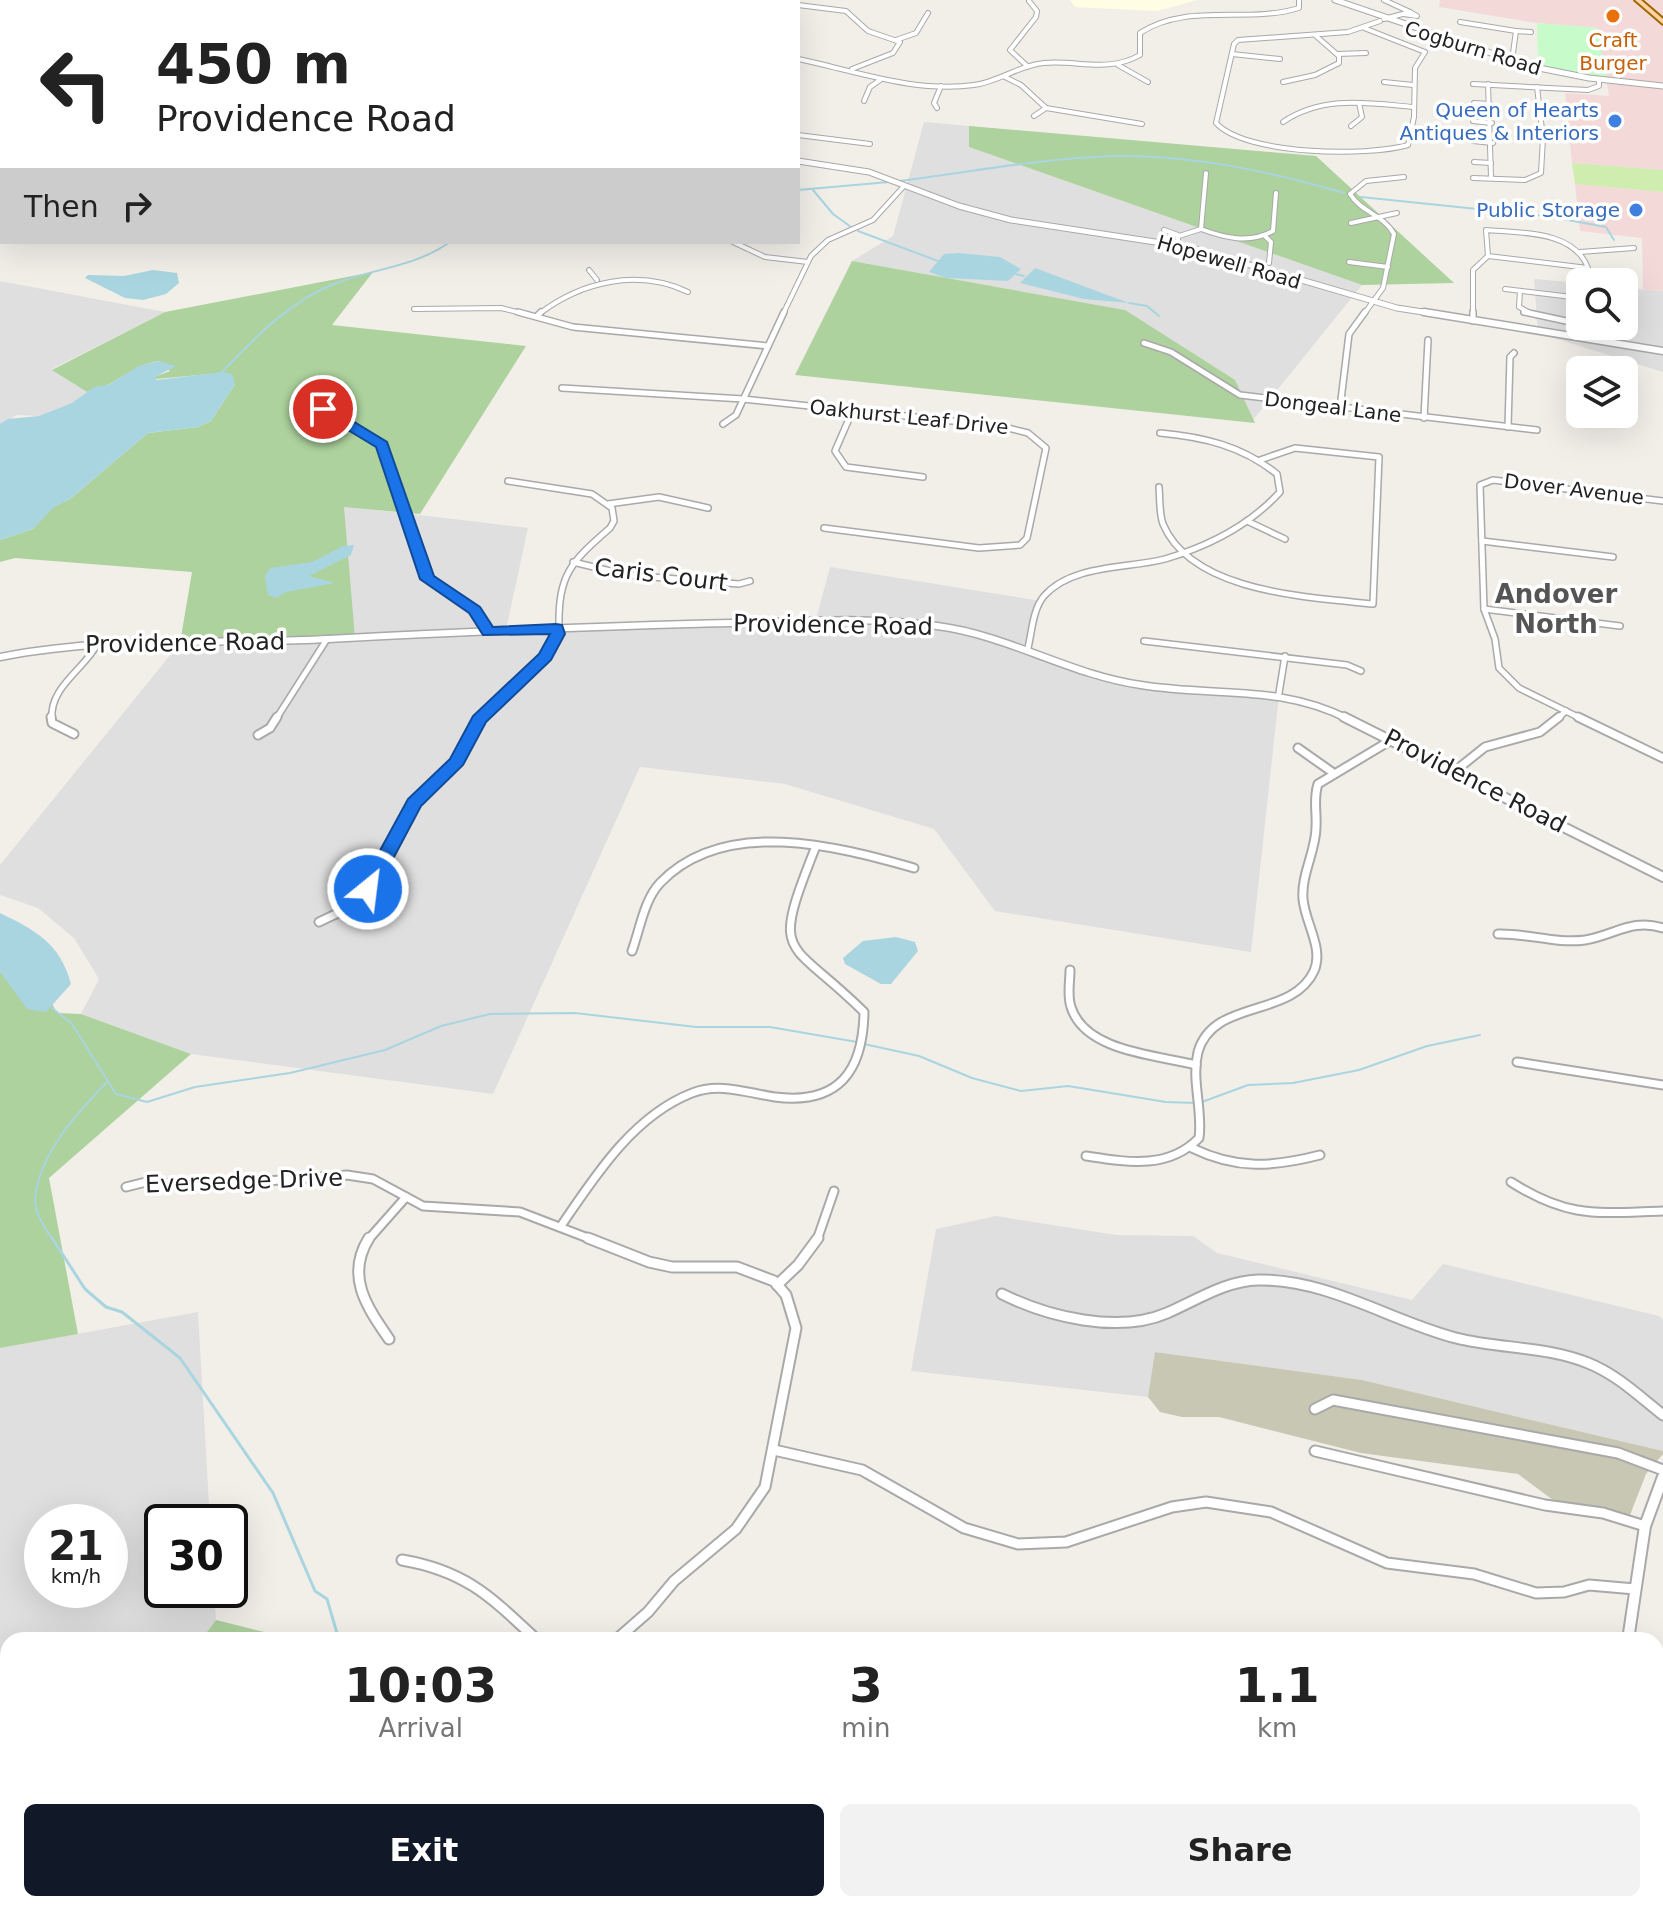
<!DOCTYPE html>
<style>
body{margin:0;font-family:"DejaVu Sans",sans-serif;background:#f2f2f2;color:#222;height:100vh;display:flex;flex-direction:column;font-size:30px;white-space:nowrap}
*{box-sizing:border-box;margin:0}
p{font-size:26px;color:#767676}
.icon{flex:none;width:44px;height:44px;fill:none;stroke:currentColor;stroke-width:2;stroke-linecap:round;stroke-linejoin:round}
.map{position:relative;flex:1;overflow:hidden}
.panel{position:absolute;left:0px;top:1632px;width:1664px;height:280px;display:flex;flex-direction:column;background:#fff;border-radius:24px 24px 0 0;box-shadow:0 8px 32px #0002}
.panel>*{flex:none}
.hud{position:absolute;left:0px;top:0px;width:800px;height:244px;box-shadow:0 8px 32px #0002;background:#fff;color:#222;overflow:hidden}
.controls{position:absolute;left:1566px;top:268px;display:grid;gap:16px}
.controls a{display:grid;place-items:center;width:72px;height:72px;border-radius:12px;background:#fff;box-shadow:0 8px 32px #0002;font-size:40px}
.speed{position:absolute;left:24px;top:1504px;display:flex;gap:16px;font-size:40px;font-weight:700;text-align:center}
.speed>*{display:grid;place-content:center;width:104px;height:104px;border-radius:50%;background:#fff;box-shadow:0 8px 32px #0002;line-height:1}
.speed small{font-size:20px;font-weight:400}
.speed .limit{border:4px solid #111;border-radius:12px;background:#fff;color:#111}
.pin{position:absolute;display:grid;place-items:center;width:68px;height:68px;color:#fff;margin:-34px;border:4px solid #fff;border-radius:50%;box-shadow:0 2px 8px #0007}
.me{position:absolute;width:88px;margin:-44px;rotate:29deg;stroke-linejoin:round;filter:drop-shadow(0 0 6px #0008)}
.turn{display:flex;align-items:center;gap:28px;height:168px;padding:0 24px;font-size:36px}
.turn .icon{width:104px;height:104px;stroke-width:2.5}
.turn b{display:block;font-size:56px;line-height:68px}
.then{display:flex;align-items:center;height:76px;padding:0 24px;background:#0003;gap:16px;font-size:30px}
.eta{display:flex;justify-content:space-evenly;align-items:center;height:136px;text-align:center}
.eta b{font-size:48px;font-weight:800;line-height:56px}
.primary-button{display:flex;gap:16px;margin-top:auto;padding:16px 24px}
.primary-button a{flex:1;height:92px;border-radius:12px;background:#111827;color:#fff;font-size:32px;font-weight:800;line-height:92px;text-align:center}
.primary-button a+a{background:#f2f2f2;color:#222}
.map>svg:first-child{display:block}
.residential{fill:#e0dfdf;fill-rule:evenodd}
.commercial{fill:#f3d9d8}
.education{fill:#fffee5}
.construction{fill:#c7c7b3}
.grass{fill:#ceedae}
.forest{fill:#add29d}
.park{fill:#c7fbca}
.water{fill:#a9d5e0}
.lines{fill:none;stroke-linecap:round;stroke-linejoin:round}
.stream-far1{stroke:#a9d5e0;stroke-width:2}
.stream{stroke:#a9d5e0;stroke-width:3}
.minor-far3-casing{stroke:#a9a9a9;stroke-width:6}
.minor-far2-casing{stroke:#a9a9a9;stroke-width:8}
.minor-far1-casing{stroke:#a9a9a9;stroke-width:11}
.minor-casing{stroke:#a9a9a9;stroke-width:13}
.tertiary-far3-casing{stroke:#a9a9a9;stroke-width:7}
.tertiary-far2-casing{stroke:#a9a9a9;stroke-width:9}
.tertiary-far1-casing{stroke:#a9a9a9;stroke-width:12}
.tertiary-casing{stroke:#a9a9a9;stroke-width:14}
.primary-casing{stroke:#a06800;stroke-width:4}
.minor-far3{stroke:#fff;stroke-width:4}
.minor-far2{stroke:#fff;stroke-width:5}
.minor-far1{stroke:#fff;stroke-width:7}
.minor{stroke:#fff;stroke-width:9}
.tertiary-far3{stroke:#fff;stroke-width:5}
.tertiary-far2{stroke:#fff;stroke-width:6}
.tertiary-far1{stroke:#fff;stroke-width:8}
.tertiary{stroke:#fff;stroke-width:10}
.primary{fill:#fed4a2;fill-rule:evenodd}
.route{fill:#1a73e8;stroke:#114b97;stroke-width:2}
.food-dot{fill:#e8710a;stroke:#fff;stroke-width:3}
.shop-dot{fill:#3f7fe0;stroke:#fff;stroke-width:3}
.labels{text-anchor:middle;stroke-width:7;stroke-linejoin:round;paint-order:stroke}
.far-food-label{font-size:20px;fill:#c56008;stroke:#fff}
.far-street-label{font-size:20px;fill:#222;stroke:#fff}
.far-shop-label{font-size:20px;fill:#366cbe;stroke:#fff;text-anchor:end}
.street-label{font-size:24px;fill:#222;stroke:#fff}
.neighbourhood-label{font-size:26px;font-weight:bold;fill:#555;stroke:#fff}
</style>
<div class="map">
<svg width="1663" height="1912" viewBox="0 0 1663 1912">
<rect width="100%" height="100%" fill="#f2efe9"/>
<!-- residential -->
<g class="residential">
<polygon points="0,0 613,0 632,2 2,2 2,152"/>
<polygon points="924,122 969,126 969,147 1362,285 1253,420 1125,310 852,261 893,236"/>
<polygon points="1534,279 1580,283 1580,326 1624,326 1624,288 1663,291 1663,372 1538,333"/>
<polygon points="0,281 165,312 52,369 87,392 65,409 39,416 16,415 0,428"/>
<polygon points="344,506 528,528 507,625 815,623 830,567 1041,601 1030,647 1101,678 1279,695 1251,952 995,911 934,829 785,784 640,767 493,1094 191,1054 81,1014 99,979 74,938 38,908 0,895 0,865 180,643"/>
<polygon points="996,1216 1116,1235 1193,1236 1217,1253 1412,1300 1443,1264 1659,1316 1663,1320 1663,1451 1362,1380 1156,1352 1148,1397 911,1371 936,1229"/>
<path d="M 198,1312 L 210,1522 L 162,1522 L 162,1590 L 214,1590 L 216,1620 L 201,1640 L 8,1640 L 8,1904 L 107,1904 L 112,1912 L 0,1912 L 0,1348 ZM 42,1522 L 110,1522 L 110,1590 L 42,1590 Z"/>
</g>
<!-- commercial -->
<g class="commercial">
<polygon points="1440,0 1663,0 1663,170 1572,163 1565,93 1609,96 1597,28 1537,23 1439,7"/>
<polygon points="1575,184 1663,192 1663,291 1643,289 1642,238 1580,231"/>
</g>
<!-- education -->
<polygon class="education" points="1070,0 1197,0 1157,11 1075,7"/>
<!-- construction -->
<polygon class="construction" points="1155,1352 1362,1380 1663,1451 1663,1454 1646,1474 1630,1515 1557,1503 1518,1474 1361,1453 1219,1417 1182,1417 1160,1412 1148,1397"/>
<!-- grass -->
<polygon class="grass" points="1572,163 1663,170 1663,192 1575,184"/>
<!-- forest -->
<g class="forest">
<polygon points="969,126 1316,156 1454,283 1362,285 969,147"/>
<polygon points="852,261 1125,310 1235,380 1255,423 795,375"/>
<path d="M 373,272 L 332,325 L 526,346 L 420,514 L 344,507 L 355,638 L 180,643 L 192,572 L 15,558 L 0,562 L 0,540 L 33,529 L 53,507 L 70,499 L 148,433 L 198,427 L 211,421 L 235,384 L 209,374 L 157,379 L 154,377 L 170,371 L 159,361 C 139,364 128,374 111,383 C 103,389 95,386 87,392 L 52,370 L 165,312 Z"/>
<polygon points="0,946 38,978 57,1013 81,1014 191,1054 49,1178 78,1334 0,1348"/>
<polygon points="216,1620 296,1640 201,1640"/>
<polygon points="107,1904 513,1904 514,1912 112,1912"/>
</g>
<!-- park -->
<polygon class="park" points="1537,23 1597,28 1607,79 1538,67"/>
<!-- water -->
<g class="water">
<polygon points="959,253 1000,257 1021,269 1008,281 946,278 929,272 944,254"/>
<polygon points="1035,268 1129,303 1084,299 1020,283"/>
<polygon points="153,270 177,273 179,283 166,294 143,300 125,298 85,278 88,275 124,276"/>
<polygon points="159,361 176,366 155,377 157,380 222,372 232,374 235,384 211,421 198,427 148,433 70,499 53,508 33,529 0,540 0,424 8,419 39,416 72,403 94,387 108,385 139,366"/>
<polygon points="343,546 354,545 351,555 309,576 335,583 286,592 276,598 268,595 265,576 270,568 312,562"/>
<path d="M 0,913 C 35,930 60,943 71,984 L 46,1012 L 27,1009 L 0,972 Z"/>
<polygon points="896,937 915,942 918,951 891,984 881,984 845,964 843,958 863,941"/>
</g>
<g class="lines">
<!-- stream-far1 -->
<g class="stream-far1">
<path d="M 900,181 C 971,172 1042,158 1114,156 C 1193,155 1269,171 1344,193"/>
<polyline points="798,190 889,182"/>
<polyline points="813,190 833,214 851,227"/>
<polyline points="1361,197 1546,216 1606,227 1614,240"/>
<polyline points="858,231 938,261"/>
<polyline points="1016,274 1024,276"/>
<polyline points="1129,303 1147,306 1159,316"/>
<path d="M 222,372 C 256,336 292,299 339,282 C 378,268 416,266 450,242"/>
<polyline points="52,1008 72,1024 116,1094 147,1102 195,1087 290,1073 385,1050 441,1026 490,1014 575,1013 696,1027 770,1027 857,1042"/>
<polyline points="864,1044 919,1056 972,1078 1021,1091 1068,1086 1166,1102 1196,1103"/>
<polyline points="1202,1102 1248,1085 1293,1083 1359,1070 1427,1046 1480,1035"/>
<path d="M 53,1240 C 45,1229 35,1214 35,1200 C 38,1155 77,1113 107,1082"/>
</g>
<!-- stream -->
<g class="stream">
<polyline points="52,1238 85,1289 106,1307 122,1312 180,1358 273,1493 315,1591 327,1599 339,1640"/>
<polyline points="396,1904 401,1912"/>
</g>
<defs>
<g id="minor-far3">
<polyline points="1384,0 1410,12 1384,19"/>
<polyline points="798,5 846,11 868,31 900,42 893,53 852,69"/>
<polyline points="1404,14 1417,16 1410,12"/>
<polyline points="1460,22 1516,31 1513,53 1507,60"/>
<path d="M 1364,28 L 1425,52 L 1415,68 L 1414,117 L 1408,145 C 1367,157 1245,155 1216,123 L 1234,44 L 1238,40 L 1348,32 L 1380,21"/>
<polyline points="1516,31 1531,32"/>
<polyline points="896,40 916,33 928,13"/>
<polyline points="1232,54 1280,59"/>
<polyline points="1337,54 1366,53"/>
<path d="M 798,59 C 856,71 914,93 974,85 C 999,82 1019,65 1044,63 C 1078,60 1108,73 1140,55 L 1140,33 C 1187,2 1247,24 1299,8 L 1299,0"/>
<polyline points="1026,65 1010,50 1036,17 1037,11 1029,1"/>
<polyline points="1118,65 1148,82"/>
<polyline points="1005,77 1021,85 1046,108 1142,124"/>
<polyline points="1283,82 1315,75 1339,63 1339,56 1316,36"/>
<polyline points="1384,82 1413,85"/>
<polyline points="1473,84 1588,90 1599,86 1599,80"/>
<polyline points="1488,84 1491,177"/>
<polyline points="864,101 870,87 880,80"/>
<polyline points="1474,103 1490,104"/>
<polyline points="937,108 934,103 941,86"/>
<polyline points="1034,116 1046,108"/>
<polyline points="1473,121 1492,123"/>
<path d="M 1283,122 C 1323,95 1367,103 1413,107"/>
<polyline points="1351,126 1362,117 1359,103"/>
<polyline points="798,135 870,144"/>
<polyline points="1473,141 1493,143"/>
<polyline points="1474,162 1491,163"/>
<polyline points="1473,178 1525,180 1541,173 1543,138 1537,87"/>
<polyline points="1351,223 1397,213"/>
<path d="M 1201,229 C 1225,238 1249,244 1273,231 L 1276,193"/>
<polyline points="1201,229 1206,173"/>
<polyline points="1164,230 1178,235 1178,245"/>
<path d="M 1486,230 C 1520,233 1574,230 1588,268 L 1488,256 Z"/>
<polyline points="1179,236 1201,229"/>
<polyline points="1265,236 1271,242 1269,263"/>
<polyline points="733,242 765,257 808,262"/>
<polyline points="1580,252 1634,248"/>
<polyline points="1349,262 1388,267"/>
<polyline points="589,270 597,280"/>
<polyline points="1505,289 1580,298"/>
<polyline points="1520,291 1519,307 1532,314"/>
<polyline points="414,309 501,308 525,314"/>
<path d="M 539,314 C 581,282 637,268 688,292"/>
<polyline points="783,314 811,256 828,240 873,220 904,186"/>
<path d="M 1364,314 L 1383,288 L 1394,234 C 1384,215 1361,212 1350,194 L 1366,181 L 1404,177"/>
<polyline points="1473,314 1473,270 1488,256"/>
</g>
<g id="minor-far2">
<polyline points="518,312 573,327 768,346"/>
<polyline points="1473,312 1473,321"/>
<polyline points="1524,312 1580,324"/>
<polyline points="538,315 541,312"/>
<polyline points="1598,326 1621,329"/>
<polyline points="1591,339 1592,326"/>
<polyline points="1144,343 1171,352 1240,395 1537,430"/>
<polyline points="562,388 743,399 1000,426 1028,433 1046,448 1027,538 1020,545 979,548 824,528"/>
<polyline points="1340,408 1349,334 1365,312"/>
<polyline points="323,409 382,445 425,574 474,611 488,632"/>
<polyline points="852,412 835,451 846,467 923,477"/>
<polyline points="1424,418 1428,340"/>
<polyline points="723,424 736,415 784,312"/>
<polyline points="1508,427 1510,357 1514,353"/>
<path d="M 508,481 L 592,494 L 612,508 L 614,521 L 610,528 C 571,562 558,574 559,628"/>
<path d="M 1159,487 C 1160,498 1159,513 1163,524 C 1192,593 1309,597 1373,604 L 1379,457 L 1295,448 L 1260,460"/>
<polyline points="608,504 659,497 708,508"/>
<polyline points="1247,521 1285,539"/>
<polyline points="1482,541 1613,557"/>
<polyline points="573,562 627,575 739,584 750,581"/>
<polyline points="1484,609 1620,626"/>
<polyline points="1144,641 1347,665 1361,671"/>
<path d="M 1028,648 C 1032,631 1033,609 1044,596 C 1072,564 1127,569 1165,559 C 1209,546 1249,526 1280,492 L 1277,474 C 1242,446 1204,437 1160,433"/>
<polyline points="1279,693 1285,656"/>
<path d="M 52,719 C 49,687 85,669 98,643"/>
<polyline points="276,719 327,639"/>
<path d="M 479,719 C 504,690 551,668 556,628"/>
<polyline points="1557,719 1566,711"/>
<polyline points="1582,719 1519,688 1499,668 1495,639 1484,609 1480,485 1493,480 1663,501"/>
</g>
<g id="minor-far1">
<polyline points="51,717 52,723 74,734"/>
<polyline points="1578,717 1663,758"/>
<polyline points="258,735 270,728 277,717"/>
<polyline points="1298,748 1332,772"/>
<polyline points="1455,771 1485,747 1540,732 1559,717"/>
<polyline points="319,922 338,913 365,888 412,806 456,763 481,717"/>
<path d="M 1498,934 C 1527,933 1556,944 1585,940 C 1615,935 1632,918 1663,928"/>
<path d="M 632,951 C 640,929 644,900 660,883 C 724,816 837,846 914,868"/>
<path d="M 1070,970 C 1070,982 1067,996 1071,1007 C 1085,1052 1158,1055 1196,1065"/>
<polyline points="1517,1062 1663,1085"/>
<path d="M 1192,1148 C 1237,1170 1273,1167 1320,1155"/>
<path d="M 1086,1156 C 1126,1162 1168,1170 1199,1138 C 1203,1110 1191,1080 1198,1052 C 1213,998 1292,1019 1314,971 C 1324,948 1305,923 1303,899 C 1301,874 1316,851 1316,827 C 1317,812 1313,799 1318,784 L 1393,739"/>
<path d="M 1511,1182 C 1569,1219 1598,1213 1663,1211"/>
<polyline points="126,1187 146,1182 200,1186 347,1175 373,1179 423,1206 520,1212 593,1240"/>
<path d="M 561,1226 C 595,1176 633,1116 692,1093 C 720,1082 747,1093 775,1097 C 839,1105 863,1071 864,1012 C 786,935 770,962 816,846"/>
<polyline points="368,1240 406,1197"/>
<polyline points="817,1240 834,1191"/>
</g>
<g id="minor">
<path d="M 369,1238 C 345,1276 367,1307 389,1339"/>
<polyline points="588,1238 649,1262 672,1267 737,1267 774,1281 786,1295 796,1328 765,1487 736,1529 674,1581 648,1612 616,1640"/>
<polyline points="777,1285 798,1265 818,1238"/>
<path d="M 1002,1294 C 1048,1317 1118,1334 1167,1313 C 1197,1300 1225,1281 1258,1280 C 1329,1279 1390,1321 1456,1338 C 1499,1349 1547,1346 1588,1363 C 1616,1374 1639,1396 1663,1415"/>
<polyline points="1315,1409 1333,1400 1618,1453 1663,1470"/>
<polyline points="774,1450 862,1470 964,1528 1018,1544 1066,1542 1172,1507 1206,1502 1271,1512 1387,1563 1474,1574 1536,1593 1564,1592 1589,1585 1635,1589"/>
<polyline points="1315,1451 1545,1505 1603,1513 1645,1526"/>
<path d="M 402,1560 C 466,1571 491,1597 537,1640"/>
<polyline points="1656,1673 1663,1674"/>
<polyline points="640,1904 649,1912"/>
<polyline points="743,1912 747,1904"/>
</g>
<g id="tertiary-far3">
<polyline points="1335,0 1529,66 1589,78 1663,86"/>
<polyline points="798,161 869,172 959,206 1011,220 1188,247 1397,308 1436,314"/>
</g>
<g id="tertiary-far2">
<polyline points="1424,312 1663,351"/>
<path d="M 0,657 C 108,635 219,645 328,639 C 462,632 597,626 732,623 C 800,622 870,616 937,626 C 1008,635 1070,675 1141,685 C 1214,697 1279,684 1348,719"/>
</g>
<polyline id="tertiary-far1" points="1344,717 1663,877"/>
<g id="tertiary">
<polyline points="1628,1640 1645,1526 1663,1477"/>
<polyline points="1593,1912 1594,1904"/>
</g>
<polygon id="primary" points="1635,0 1641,0 1663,19 1663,24"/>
</defs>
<!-- minor-far3 casing -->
<use href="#minor-far3" class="minor-far3-casing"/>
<!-- minor-far2 casing -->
<use href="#minor-far2" class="minor-far2-casing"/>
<!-- minor-far1 casing -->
<use href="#minor-far1" class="minor-far1-casing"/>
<!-- minor casing -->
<use href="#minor" class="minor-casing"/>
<!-- tertiary-far3 casing -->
<use href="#tertiary-far3" class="tertiary-far3-casing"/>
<!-- tertiary-far2 casing -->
<use href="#tertiary-far2" class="tertiary-far2-casing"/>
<!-- tertiary-far1 casing -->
<use href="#tertiary-far1" class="tertiary-far1-casing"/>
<!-- tertiary casing -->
<use href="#tertiary" class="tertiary-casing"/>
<!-- primary casing -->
<use href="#primary" class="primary-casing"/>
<!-- minor-far3 -->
<use href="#minor-far3" class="minor-far3"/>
<!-- minor-far2 -->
<use href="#minor-far2" class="minor-far2"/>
<!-- minor-far1 -->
<use href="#minor-far1" class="minor-far1"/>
<!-- minor -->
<use href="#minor" class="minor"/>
<!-- tertiary-far3 -->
<use href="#tertiary-far3" class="tertiary-far3"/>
<!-- tertiary-far2 -->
<use href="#tertiary-far2" class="tertiary-far2"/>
<!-- tertiary-far1 -->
<use href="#tertiary-far1" class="tertiary-far1"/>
<!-- tertiary -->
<use href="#tertiary" class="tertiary"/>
<!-- primary -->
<use href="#primary" class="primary"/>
</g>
<!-- route -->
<polygon class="route" points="318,406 328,406 387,442 434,576 480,607 493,627 556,624 562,625 565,634 551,660 486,722 463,765 421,806 377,889 368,895 359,889 408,799 450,759 473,716 539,654 550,634 483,635 469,613 420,579 376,447 318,412"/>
<!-- markers -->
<circle class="food-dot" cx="1613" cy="16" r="8"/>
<g class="shop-dot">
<circle cx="1615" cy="121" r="8"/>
<circle cx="1636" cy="210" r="8"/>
</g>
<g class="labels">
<!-- far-food labels -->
<g class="far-food-label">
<text x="1613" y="47">Craft<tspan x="1613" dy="23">Burger</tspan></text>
</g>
<!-- far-street labels -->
<g class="far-street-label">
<text transform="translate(1473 48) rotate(17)" y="7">Cogburn Road</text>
<text transform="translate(1229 262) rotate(16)" y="7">Hopewell Road</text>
<text transform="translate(1333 407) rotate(7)" y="7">Dongeal Lane</text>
<text transform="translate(909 417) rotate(6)" y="7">Oakhurst Leaf Drive</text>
<text transform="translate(1574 489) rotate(7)" y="7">Dover Avenue</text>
</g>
<!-- far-shop labels -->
<g class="far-shop-label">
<text x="1599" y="117">Queen of Hearts<tspan x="1599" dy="23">Antiques &amp; Interiors</tspan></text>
<text x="1620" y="217">Public Storage</text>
</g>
<!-- street labels -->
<g class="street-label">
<text transform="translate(661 575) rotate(7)" y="8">Caris Court</text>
<text transform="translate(833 625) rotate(1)" y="8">Providence Road</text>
<text transform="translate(185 643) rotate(-1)" y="8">Providence Road</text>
<text transform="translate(1475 781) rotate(27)" y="8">Providence Road</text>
<text transform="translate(244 1181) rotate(-2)" y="8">Eversedge Drive</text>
</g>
<!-- neighbourhood labels -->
<g class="neighbourhood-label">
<text x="1556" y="603">Andover<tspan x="1556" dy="30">North</tspan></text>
</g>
</g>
</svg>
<div class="controls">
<a><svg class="icon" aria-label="search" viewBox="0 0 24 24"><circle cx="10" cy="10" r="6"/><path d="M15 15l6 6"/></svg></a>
<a><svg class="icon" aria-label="layers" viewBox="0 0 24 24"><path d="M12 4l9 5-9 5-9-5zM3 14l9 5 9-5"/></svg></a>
</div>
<div class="speed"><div>21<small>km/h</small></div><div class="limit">30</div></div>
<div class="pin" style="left:323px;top:409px;background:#d93025"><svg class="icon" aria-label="arrive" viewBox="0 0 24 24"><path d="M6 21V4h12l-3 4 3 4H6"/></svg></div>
<svg class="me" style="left:368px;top:889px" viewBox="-20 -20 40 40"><circle r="17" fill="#1a73e8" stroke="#fff" stroke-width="3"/><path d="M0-11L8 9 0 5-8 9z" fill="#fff"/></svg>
<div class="hud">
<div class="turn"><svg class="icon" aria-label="left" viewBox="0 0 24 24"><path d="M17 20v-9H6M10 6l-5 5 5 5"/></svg><div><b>450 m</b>Providence Road</div></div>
<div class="then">Then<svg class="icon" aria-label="right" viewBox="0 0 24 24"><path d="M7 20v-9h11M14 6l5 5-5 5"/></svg></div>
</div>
<section class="panel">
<div class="eta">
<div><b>10:03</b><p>Arrival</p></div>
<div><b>3</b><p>min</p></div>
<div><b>1.1</b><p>km</p></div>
</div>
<div class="primary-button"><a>Exit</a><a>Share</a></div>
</section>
</div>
